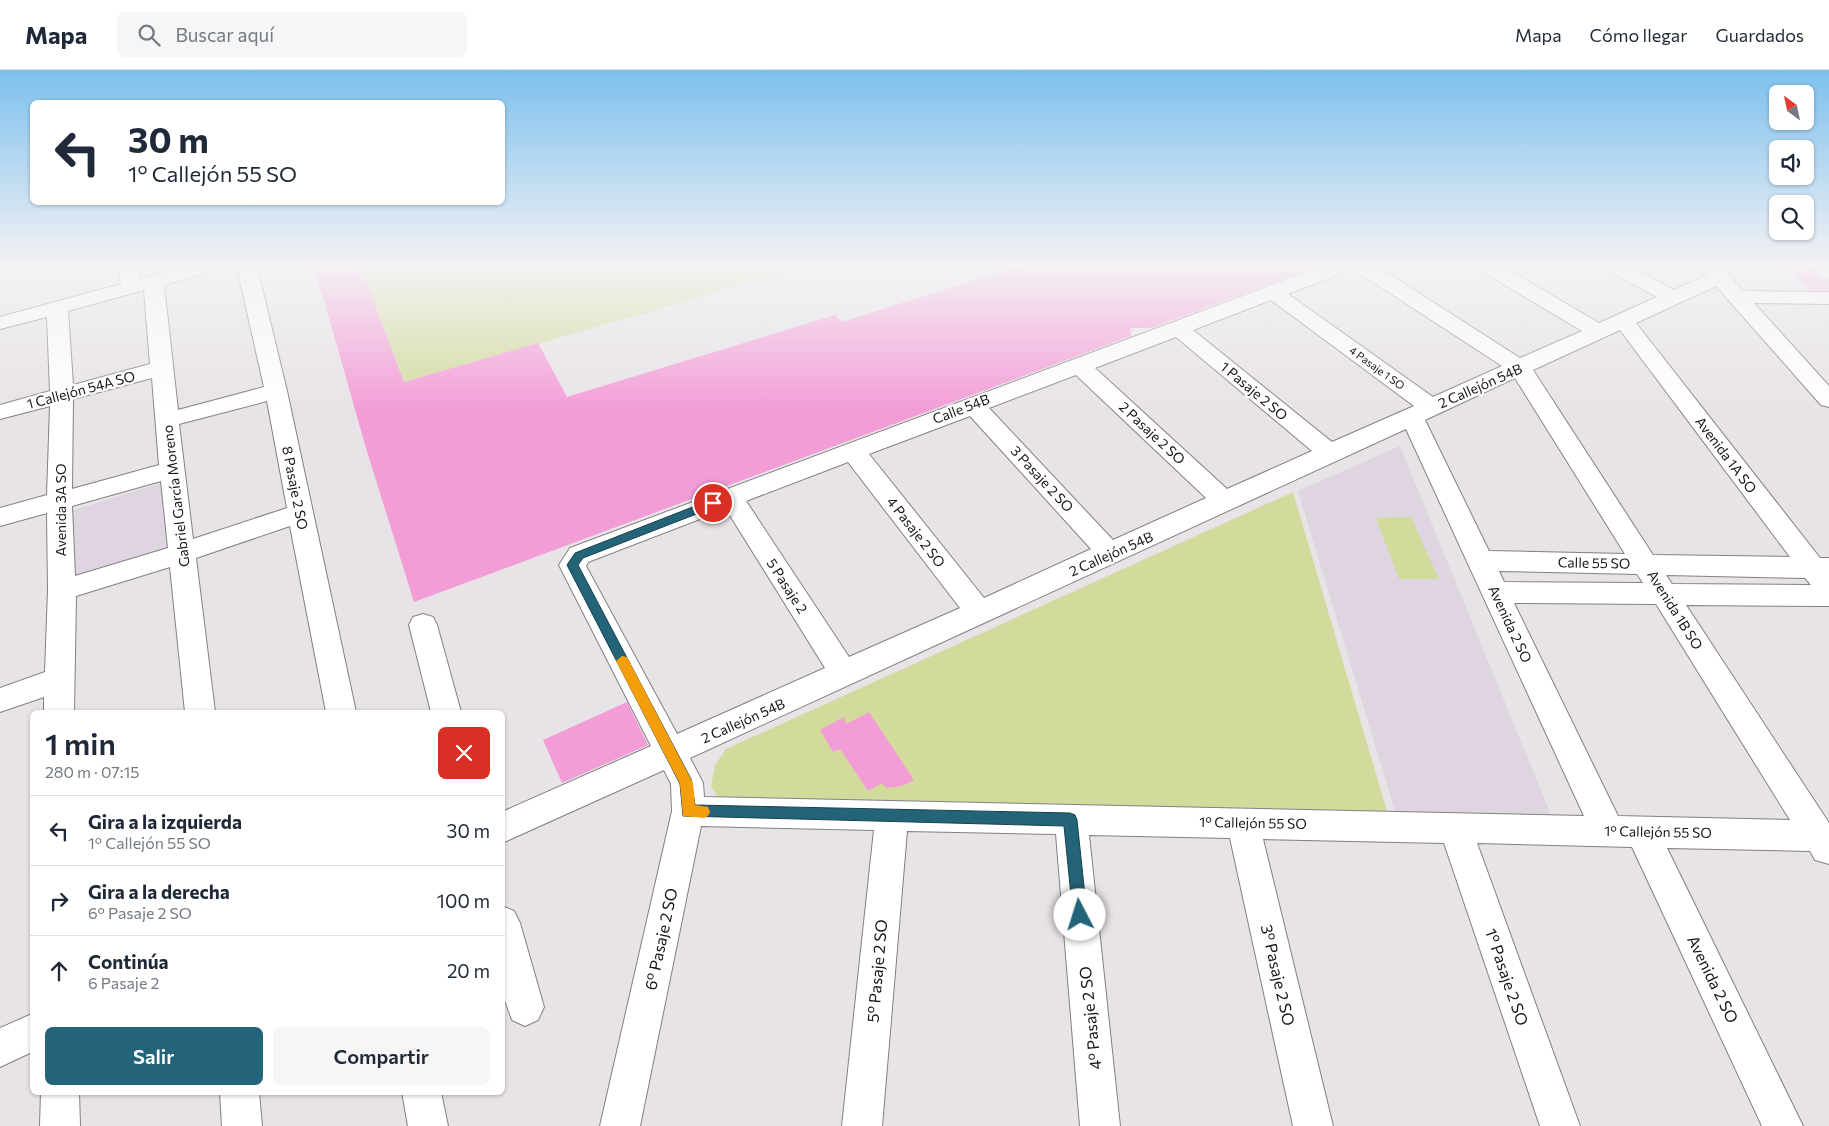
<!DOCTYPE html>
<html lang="es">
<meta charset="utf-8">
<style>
body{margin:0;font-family:Commissioner,sans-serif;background:#f6f6f7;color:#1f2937;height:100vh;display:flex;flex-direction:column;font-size:19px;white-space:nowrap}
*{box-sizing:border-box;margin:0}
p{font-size:16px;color:#747a83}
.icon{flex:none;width:28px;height:28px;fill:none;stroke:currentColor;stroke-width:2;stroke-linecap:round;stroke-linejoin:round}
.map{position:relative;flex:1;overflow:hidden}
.sheet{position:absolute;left:30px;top:640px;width:475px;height:385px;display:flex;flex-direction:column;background:#fff;border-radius:8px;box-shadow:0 1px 4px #0004}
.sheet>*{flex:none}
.banner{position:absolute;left:30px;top:30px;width:475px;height:105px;border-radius:8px;box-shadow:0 1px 4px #0004;background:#fff;color:#1f2937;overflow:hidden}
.needle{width:32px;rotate:327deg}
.tools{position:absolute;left:1769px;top:15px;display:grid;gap:10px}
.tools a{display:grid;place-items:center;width:45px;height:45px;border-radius:8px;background:#fff;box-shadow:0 1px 4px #0004;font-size:25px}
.pin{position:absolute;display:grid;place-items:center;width:42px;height:42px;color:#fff;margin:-21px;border:2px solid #fff;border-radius:50%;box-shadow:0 1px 5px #0007}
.me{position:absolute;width:55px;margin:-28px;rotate:355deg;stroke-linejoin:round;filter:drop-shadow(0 0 4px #0008)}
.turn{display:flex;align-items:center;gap:18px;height:105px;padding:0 15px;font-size:22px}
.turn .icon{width:65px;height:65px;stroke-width:2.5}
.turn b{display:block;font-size:35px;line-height:42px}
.round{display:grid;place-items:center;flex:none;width:52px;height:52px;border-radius:8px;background:#f6f6f7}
.head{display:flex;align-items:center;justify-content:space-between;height:85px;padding:0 15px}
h1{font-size:30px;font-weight:600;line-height:38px}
.action{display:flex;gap:10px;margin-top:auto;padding:10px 15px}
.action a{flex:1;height:58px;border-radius:8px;background:#236478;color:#fff;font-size:20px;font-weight:600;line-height:58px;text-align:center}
.action a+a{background:#f6f6f7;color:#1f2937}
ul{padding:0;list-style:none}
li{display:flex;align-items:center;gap:15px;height:70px;padding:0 15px;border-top:1px solid #e0e1e3}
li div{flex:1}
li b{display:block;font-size:19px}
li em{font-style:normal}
header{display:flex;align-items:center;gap:30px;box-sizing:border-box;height:70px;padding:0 25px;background:#fff;border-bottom:1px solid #e0e1e3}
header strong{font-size:24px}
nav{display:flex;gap:28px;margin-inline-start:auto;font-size:18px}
.search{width:350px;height:45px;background:#f6f6f7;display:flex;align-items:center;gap:12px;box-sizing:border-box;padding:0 18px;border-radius:8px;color:#747a83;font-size:19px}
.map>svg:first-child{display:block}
.built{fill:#ded5e0}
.green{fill:#d2db9c}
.building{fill:#f39dd7}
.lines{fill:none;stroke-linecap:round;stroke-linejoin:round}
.minor-casing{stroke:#838084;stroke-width:2}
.minor{fill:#fff;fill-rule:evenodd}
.route{fill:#236478;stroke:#17414e}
.slow{fill:#f59e0b}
.labels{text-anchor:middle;stroke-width:4.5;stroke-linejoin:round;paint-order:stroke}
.far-street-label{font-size:11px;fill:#171617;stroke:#fff}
.street-label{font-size:14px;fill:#171617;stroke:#fff}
.near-street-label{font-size:16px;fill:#171617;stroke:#fff}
</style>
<header>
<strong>Mapa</strong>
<div class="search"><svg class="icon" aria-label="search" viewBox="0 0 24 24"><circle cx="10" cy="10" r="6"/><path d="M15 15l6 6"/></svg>Buscar aquí</div>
<nav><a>Mapa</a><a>Cómo llegar</a><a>Guardados</a></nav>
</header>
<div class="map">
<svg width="1829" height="1056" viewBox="0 0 1829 1056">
<rect width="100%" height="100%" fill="#e7e3e7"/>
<!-- built -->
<g class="built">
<polygon points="1400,376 1551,745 1396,744 1298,421"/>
<polygon points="164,412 173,481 68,514 65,443"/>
</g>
<!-- green -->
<g class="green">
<polygon points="359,193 819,193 404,312"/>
<polygon points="1293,422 1388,745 732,728 717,726 711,716 715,695 726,679"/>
<polygon points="1411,447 1439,509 1399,509 1376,448"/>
</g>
<!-- building -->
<g class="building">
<polygon points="310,193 359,193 404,312 538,273 567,327 835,245 842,252 1029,193 1323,194 1151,258 1130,258 1131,266 414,532 365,375 324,230"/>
<polygon points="1783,193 1807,193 1821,207 1829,210 1829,220 1809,220"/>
<polygon points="627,632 648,675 562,713 543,670"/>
<polygon points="869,642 914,710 902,716 886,718 882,713 868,721 840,679 833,682 820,660 844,647 846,654"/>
</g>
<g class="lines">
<defs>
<g id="minor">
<path d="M 117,193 L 137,193 L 140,209 L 198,193 L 231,193 L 228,197 L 164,215 L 178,340 L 264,317 L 236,193 L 256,193 L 287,321 L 356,642 L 326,642 L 290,456 L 196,488 L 215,642 L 185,642 L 170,497 L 76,526 L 74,642 L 44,642 L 44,627 L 0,642 L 0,618 L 45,602 L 48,520 L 47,443 L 0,456 L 0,438 L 47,425 L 50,336 L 0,349 L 0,335 L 50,321 L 47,247 L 0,259 L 0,247 L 121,214 ZM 144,220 L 150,294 L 73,315 L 68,241 ZM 152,308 L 159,395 L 72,419 L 73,329 ZM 267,331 L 287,438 L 193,469 L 179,354 ZM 161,411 L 168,478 L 75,506 L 72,436 Z"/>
<path d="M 1331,193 L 1372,193 L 1520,288 L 1582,261 L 1475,197 L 1472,193 L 1497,193 L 1599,253 L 1657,227 L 1602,197 L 1599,193 L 1624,193 L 1674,220 L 1707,205 L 1697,193 L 1718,193 L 1743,221 L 1829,222 L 1829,234 L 1754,233 L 1829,316 L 1829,337 L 1821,335 L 1716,216 L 1636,253 L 1820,488 L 1829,488 L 1829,536 L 1686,535 L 1829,753 L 1829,794 L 1815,790 L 1810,781 L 1667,778 L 1803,1056 L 1762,1056 L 1632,777 L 1477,773 L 1580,1056 L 1540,1056 L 1444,773 L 1263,769 L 1333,1056 L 1293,1056 L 1230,768 L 1089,765 L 1120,1056 L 1080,1056 L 1056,764 L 907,761 L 882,1056 L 842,1056 L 874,760 L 701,756 L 640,1056 L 600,1056 L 672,741 L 671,714 L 664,700 L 502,773 L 502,742 L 651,676 L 559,495 L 570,478 ZM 1353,199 L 1502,296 L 1433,327 L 1288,224 ZM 1271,230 L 1414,336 L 1332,372 L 1193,260 ZM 1620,260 L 1790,487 L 1653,485 L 1533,300 ZM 1176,267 L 1312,381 L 1227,419 L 1095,298 ZM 1076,305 L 1206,428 L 1113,470 L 989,338 ZM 1515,308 L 1625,484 L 1489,481 L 1425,350 ZM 970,346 L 1091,479 L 984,528 L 869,384 ZM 1406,359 L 1584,746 L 704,727 L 703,713 L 690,688 ZM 848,392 L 960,538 L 849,587 L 746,431 ZM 726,439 L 825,598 L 677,664 L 586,496 L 588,492 ZM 1499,501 L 1637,504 L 1643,513 L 1504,512 ZM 1666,505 L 1805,508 L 1811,515 L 1672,514 ZM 1514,533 L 1656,534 L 1790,750 L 1618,746 Z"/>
<polygon points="1809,193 1829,193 1829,208 1822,206"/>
<polygon points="423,544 433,547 437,555 461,642 431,642 409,555 413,547"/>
<polygon points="502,836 514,841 520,853 544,937 538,950 525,956 512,950 502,922"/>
<polygon points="32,944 32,982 0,997 0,958"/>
<polygon points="41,1022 79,1022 80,1056 40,1056"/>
<polygon points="220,1022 259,1022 262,1056 222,1056"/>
<polygon points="402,1022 441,1022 448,1056 408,1056"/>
</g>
</defs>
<!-- minor casing -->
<use href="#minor" class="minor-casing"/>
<!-- minor -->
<use href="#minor" class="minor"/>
</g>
<!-- sky -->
<linearGradient id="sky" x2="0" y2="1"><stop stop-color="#7cc0ee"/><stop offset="0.57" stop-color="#f4f2f4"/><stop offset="1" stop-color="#f4f2f4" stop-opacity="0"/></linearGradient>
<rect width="1829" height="341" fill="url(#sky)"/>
<!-- route -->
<polygon class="route" points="713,429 717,430 717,436 583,488 578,495 691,709 695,735 1070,743 1075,745 1077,750 1087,845 1085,850 1080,852 1075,850 1073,845 1064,756 683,746 680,714 567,495 575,483"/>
<!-- slow -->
<polygon class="slow" points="622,586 627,587 693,713 695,735 708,737 710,742 708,746 704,748 683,746 680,714 616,591"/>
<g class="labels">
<!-- far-street labels -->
<g class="far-street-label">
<text transform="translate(1377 298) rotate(36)" y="4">4 Pasaje 1 SO</text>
</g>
<!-- street labels -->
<g class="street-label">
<text transform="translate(1480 316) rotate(-24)" y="5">2 Callejón 54B</text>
<text transform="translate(81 320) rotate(-15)" y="5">1 Callejón 54A SO</text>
<text transform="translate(1254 321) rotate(40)" y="5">1 Pasaje 2 SO</text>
<text transform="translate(961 339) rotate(-21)" y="5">Calle 54B</text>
<text transform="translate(1152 363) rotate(43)" y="5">2 Pasaje 2 SO</text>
<text transform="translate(1726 385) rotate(53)" y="5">Avenida 1A SO</text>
<text transform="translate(1042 409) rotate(47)" y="5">3 Pasaje 2 SO</text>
<text transform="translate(295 418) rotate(79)" y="5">8 Pasaje 2 SO</text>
<text transform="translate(176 426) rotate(-97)" y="5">Gabriel García Moreno</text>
<text transform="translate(61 440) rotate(-90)" y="5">Avenida 3A SO</text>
<text transform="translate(916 462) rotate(52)" y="5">4 Pasaje 2 SO</text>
<text transform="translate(1111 484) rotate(-24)" y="5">2 Callejón 54B</text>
<text transform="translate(1594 493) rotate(1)" y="5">Calle 55 SO</text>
<text transform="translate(787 516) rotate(57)" y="5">5 Pasaje 2</text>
<text transform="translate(1675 540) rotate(58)" y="5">Avenida 1B SO</text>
<text transform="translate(1510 554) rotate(65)" y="5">Avenida 2 SO</text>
<text transform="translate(743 651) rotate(-24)" y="5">2 Callejón 54B</text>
<text transform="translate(1253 753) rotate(1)" y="5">1º Callejón 55 SO</text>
<text transform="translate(1658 762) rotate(1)" y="5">1º Callejón 55 SO</text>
</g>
<!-- near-street labels -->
<g class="near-street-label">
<text transform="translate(661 869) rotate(-78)" y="6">6º Pasaje 2 SO</text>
<text transform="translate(877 901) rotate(-85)" y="6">5º Pasaje 2 SO</text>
<text transform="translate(1278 905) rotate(77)" y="6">3º Pasaje 2 SO</text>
<text transform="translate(1507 907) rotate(71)" y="6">1º Pasaje 2 SO</text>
<text transform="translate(1713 909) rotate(64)" y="6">Avenida 2 SO</text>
<text transform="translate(1090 948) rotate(-96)" y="6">4º Pasaje 2 SO</text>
</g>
</g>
</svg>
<div class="tools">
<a><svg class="needle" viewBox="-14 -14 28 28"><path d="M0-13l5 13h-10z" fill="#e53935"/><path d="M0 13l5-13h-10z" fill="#747a83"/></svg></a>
<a><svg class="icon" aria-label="sound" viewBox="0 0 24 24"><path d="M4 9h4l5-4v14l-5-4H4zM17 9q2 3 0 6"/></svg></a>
<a><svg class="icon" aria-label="search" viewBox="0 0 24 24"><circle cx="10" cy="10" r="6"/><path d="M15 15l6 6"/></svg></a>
</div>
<div class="pin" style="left:713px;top:433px;background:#d93025"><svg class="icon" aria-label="arrive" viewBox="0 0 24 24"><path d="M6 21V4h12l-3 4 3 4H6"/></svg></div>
<svg class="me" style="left:1080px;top:845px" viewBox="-20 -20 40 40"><circle r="19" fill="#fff"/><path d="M0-13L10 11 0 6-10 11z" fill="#236478"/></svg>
<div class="banner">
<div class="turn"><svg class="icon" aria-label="left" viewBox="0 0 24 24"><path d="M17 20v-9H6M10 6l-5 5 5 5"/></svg><div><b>30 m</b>1º Callejón 55 SO</div></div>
</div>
<section class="sheet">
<div class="head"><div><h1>1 min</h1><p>280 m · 07:15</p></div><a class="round" style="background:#d93025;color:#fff"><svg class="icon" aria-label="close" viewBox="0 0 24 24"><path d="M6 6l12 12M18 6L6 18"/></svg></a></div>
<ul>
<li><svg class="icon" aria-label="left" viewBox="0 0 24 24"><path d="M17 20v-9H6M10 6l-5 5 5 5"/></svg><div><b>Gira a la izquierda</b><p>1º Callejón 55 SO</p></div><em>30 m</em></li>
<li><svg class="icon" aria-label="right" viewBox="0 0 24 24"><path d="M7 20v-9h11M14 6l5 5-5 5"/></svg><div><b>Gira a la derecha</b><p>6º Pasaje 2 SO</p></div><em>100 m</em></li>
<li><svg class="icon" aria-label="ahead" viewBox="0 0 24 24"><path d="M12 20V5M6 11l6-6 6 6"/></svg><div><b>Continúa</b><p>6 Pasaje 2</p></div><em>20 m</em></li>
</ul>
<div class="action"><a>Salir</a><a>Compartir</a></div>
</section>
</div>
